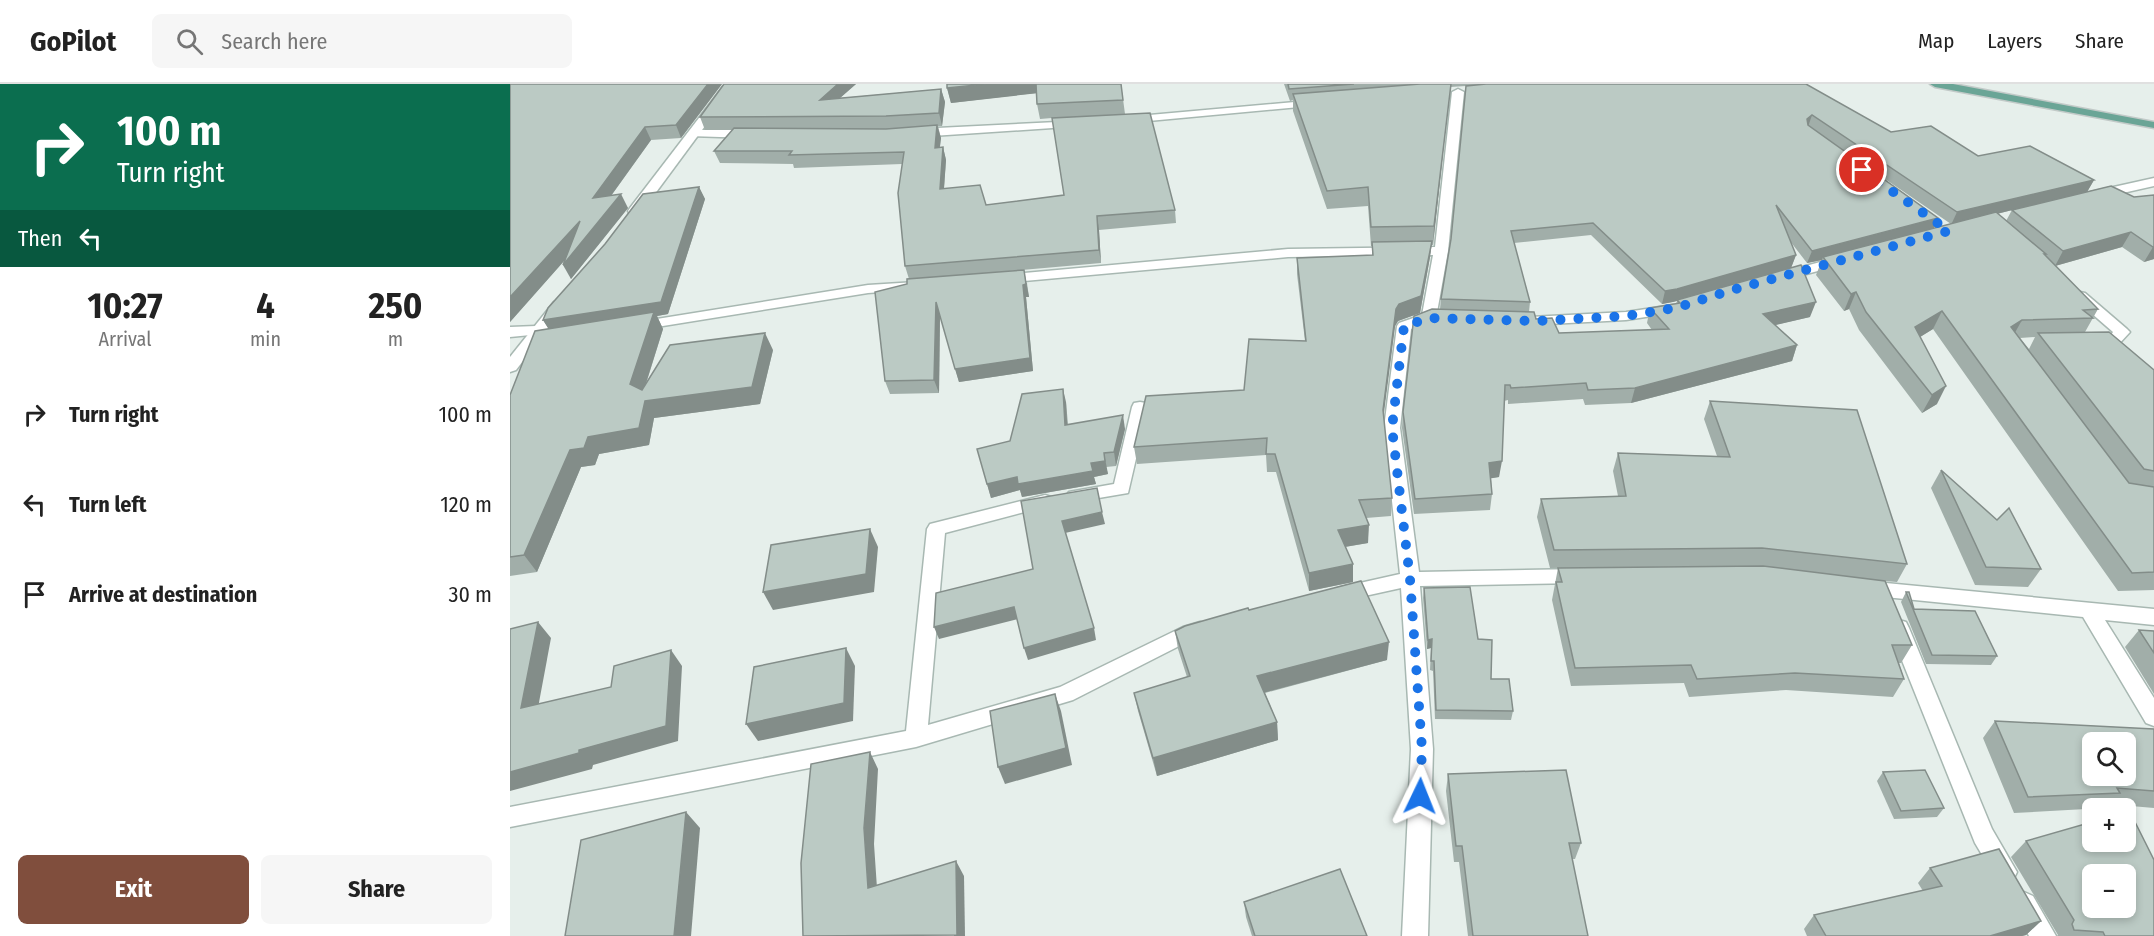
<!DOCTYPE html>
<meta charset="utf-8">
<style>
body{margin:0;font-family:"Fira Sans Condensed",sans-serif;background:#f6f6f6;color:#222;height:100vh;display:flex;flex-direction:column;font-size:22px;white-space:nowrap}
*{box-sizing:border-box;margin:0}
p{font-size:20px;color:#767676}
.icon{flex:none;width:33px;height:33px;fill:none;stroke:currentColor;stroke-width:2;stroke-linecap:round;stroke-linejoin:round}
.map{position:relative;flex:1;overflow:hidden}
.details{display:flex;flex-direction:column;background:#fff;width:510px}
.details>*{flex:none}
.hud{background:#0b6e4f;color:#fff;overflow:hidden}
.fabs{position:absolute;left:1572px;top:648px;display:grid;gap:12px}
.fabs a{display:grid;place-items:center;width:54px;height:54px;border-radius:9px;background:#fff;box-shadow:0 3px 9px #0003;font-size:30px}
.pin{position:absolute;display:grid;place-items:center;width:51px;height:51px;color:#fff;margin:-26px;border:3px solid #fff;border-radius:50%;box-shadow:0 2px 6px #0007}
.me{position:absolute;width:66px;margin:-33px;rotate:2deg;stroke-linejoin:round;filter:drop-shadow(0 0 4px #0008)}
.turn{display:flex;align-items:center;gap:21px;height:126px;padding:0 18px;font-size:27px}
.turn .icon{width:78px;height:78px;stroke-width:2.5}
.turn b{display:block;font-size:42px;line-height:51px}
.then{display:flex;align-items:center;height:57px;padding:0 18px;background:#0003;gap:12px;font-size:22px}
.eta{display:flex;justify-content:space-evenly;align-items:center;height:102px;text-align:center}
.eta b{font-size:36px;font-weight:700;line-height:42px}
.cta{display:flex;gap:12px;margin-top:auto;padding:12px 18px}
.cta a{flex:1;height:69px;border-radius:9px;background:#804e3d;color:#fff;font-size:24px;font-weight:700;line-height:69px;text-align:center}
.cta a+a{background:#f6f6f6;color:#222}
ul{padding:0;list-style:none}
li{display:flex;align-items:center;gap:18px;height:90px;padding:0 18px}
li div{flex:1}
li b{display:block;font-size:22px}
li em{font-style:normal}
header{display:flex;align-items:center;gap:36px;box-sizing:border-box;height:84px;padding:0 30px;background:#fff;border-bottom:2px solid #e0e0e0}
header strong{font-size:28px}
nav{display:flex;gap:33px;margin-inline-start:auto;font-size:21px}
.search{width:420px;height:54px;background:#f6f6f6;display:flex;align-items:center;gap:15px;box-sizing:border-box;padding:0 21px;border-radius:9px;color:#767676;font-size:22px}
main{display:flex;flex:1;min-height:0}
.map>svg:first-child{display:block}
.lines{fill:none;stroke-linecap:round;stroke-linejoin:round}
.minor-casing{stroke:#a8b8b2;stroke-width:3}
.tertiary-casing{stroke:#a8b8b2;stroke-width:3}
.primary-casing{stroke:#c2cac8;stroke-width:3}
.minor{fill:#fff;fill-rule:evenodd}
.tertiary{fill:#fff;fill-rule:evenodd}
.primary{fill:#6aa596;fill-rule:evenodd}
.wall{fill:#a1aea9;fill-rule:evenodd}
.shaded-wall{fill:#838d89}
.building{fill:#bbcac4;stroke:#838d89;stroke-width:1.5;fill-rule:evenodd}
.route{stroke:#1a73e8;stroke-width:10;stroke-dasharray:0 18}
</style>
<header>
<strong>GoPilot</strong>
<div class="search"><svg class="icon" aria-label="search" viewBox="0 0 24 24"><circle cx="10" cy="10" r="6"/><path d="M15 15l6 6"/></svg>Search here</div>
<nav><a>Map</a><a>Layers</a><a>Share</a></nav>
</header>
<main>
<section class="details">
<div class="hud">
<div class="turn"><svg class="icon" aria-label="right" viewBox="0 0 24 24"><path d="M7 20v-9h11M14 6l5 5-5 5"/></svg><div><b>100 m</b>Turn right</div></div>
<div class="then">Then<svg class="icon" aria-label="left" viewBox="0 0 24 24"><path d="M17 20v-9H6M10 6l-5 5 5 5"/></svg></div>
</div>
<div class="eta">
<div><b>10:27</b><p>Arrival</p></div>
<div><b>4</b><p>min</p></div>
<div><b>250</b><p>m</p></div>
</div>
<ul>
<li><svg class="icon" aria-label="right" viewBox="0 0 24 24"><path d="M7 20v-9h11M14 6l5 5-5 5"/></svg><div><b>Turn right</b></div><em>100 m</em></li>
<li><svg class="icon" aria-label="left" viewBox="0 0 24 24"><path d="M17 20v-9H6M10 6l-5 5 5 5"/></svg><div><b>Turn left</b></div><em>120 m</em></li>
<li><svg class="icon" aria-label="arrive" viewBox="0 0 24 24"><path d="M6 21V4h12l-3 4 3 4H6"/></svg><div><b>Arrive at destination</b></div><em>30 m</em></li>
</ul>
<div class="cta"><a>Exit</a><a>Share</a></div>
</section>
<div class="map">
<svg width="1644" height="852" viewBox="0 0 1644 852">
<rect width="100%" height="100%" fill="#e6efeb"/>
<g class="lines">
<defs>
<g id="minor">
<polygon points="948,5 954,8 938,167 926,234 924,237 901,245 890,344 909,488 1070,485 1077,487 1080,492 1077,497 1070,499 910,502 923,665 918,852 892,852 901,665 891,504 832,517 825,515 822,510 825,505 832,503 890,490 874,344 887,242 889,239 912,231 923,171 778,173 491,199 484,195 491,191 778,165 925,163 942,8"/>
<polygon points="807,16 811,17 811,21 617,39 611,36 617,33"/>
<polygon points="568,37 572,38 572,42 407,53 401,49 407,45"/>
<polygon points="183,46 241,46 247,50 241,54 179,52 177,50"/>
<polygon points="1644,94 1644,102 1586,115 1580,111 1581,108"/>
<polygon points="1333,172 1338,173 1340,176 1338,179 1270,197 1263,193 1265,190"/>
<polygon points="406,198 411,199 413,202 411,205 358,209 128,246 121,242 128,238 358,201"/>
<polygon points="1570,208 1575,209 1617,245 1620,248 1608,261 1580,262 1577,259 1580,256 1599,254 1603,248 1565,215 1563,212 1565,209"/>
<polygon points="1163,221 1168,222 1170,225 1168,228 1116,236 1020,241 1013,237 1020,233 1116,228"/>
<polygon points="26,242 31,244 34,247 31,250 0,253 0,243"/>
<polygon points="630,318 636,319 638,323 618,409 565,418 559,416 556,412 559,408 604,400 622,323 624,319"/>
<polygon points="535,411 541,413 544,417 541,421 435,449 418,641 550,603 673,543 690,538 697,540 700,546 697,552 679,557 563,616 406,663 0,743 0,723 396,647 417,445 420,440"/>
<polygon points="1355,497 1644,525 1644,541 1595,536 1644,614 1644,642 1636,639 1573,533 1355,511 1348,509 1345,504 1348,499"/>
<polygon points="1389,536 1396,538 1399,544 1482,745 1507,788 1503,796 1495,799 1487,796 1465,759 1379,544 1382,538"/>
<polygon points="1514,808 1523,812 1546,852 1519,852 1502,820 1505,812"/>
</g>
<g id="tertiary">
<polygon points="215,0 226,0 130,130 120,130 118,127 120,124"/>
<polygon points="49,217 56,221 6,286 0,288 0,273 44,218"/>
</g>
<polygon id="primary" points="1420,0 1443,0 1644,38 1644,44 1425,3"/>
</defs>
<!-- minor casing -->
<use href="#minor" class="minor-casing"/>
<!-- tertiary casing -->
<use href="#tertiary" class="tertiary-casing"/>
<!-- primary casing -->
<use href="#primary" class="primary-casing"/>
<!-- minor -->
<use href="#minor" class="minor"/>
<!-- tertiary -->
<use href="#tertiary" class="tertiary"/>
<!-- primary -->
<use href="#primary" class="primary"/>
</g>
<!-- wall -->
<g class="wall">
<polygon points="0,0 212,0 171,54 141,56 101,112 118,124 61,195 54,177 0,238"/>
<polygon points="214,0 346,0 330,14 431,5 435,18 432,42 428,42 431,54 430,63 433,63 436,76 434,104 476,121 554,111 542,34 530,35 527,20 526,9 441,19 437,4 611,0 615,30 665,126 666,139 589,146 591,179 443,192 517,199 519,213 516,213 523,287 449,298 430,232 429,309 380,310 375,297 397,200 399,195 395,182 392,80 284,84 283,80 210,79 204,67 223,46 195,46 190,33"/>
<path d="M 774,0 L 1296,0 L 1381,48 L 1468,72 L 1584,96 L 1577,108 L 1624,113 L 1644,111 L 1644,175 L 1634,178 L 1612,163 L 1545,182 L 1588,225 L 1575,248 L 1644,286 L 1644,506 L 1608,507 L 1423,245 L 1410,253 L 1427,320 L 1412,329 L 1349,246 L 1339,225 L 1334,227 L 1306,191 L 1312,176 L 1297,179 L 1280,157 L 1286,171 L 1281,184 L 1300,233 L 1265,241 L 1287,261 L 1282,277 L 1121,319 L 1075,321 L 1073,315 L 998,320 L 998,316 L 994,317 L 989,393 L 981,394 L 982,410 L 980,426 L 904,430 L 892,344 L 893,328 L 930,225 L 931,215 L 941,155 L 956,2 L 940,3 L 923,161 L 921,161 L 920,173 L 910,229 L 888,237 L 885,242 L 873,332 L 882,414 L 881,432 L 856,434 L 858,459 L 835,463 L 843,498 L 799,507 L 766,388 L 757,388 L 756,371 L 627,380 L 624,363 L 734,306 L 795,257 L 787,190 L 787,174 L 862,171 L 862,162 L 861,162 L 858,122 L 817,125 L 783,27 L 783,16 L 780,17 ZM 1359,84 L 1441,140 L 1424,144 L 1428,134 ZM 1502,126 L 1496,137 L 1487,130 ZM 1081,151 L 1152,220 L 1167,217 L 1166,220 L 1140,224 L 1137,239 L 1142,246 L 1049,249 L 1026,235 L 1019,228 L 1020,218 L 1004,159 ZM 1525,253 L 1519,265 L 1510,254 Z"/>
<polygon points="189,103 195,115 158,230 147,232 153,245 136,300 263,266 250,320 144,334 139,361 89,370 85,381 71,383 27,488 0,492 0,311 39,245 33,236"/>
<polygon points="1200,317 1397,480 1387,498 1375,497 1402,561 1391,579 1389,579 1394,595 1383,613 1276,606 1179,613 1174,599 1061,602 1042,516 1048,484 1245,482 1040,484 1027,433 1031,415 1108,412 1103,387 1108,369 1207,372 1194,335"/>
<polygon points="556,318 558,340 615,345 606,382 596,383 598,390 584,393 586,400 512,413 510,406 481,414 477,400 500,357"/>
<polygon points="1431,386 1531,485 1518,503 1465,501 1421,404"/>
<polygon points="914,504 968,555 981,595 1003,627 1001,636 925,635 923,587 920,586 921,564 917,565 913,514"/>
<polygon points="1396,508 1404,525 1487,572 1481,581 1416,580 1391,518"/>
<polygon points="739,526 877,576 755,609 767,638 768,656 647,692 628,627 624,609 677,593 668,565 665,547"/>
<polygon points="1629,546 1644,547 1644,610 1615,563"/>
<polygon points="1485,637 1644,645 1644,724 1598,720 1594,724 1504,729 1473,654"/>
<polygon points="1373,688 1434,724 1427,733 1384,735 1367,697"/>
<polygon points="938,690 1071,759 1065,775 1062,775 1078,852 958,852 949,778 944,778 936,707"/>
<polygon points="1516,757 1644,852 1547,852 1548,851 1501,773"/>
<polygon points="1420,784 1531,837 1516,851 1512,852 1297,852 1294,845 1304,831 1413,807 1408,799"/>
<polygon points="734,818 857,852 742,852 736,833"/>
</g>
<!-- shaded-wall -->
<g class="shaded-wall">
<polygon points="198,0 212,0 171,54 166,41"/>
<polygon points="328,0 346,0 314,28 310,16"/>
<polygon points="476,0 527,0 529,9 441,19 437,4"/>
<polygon points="941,0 939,14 923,161 924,142"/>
<polygon points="431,5 435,18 432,42 429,29"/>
<polygon points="1302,31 1298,43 1297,35"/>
<polygon points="427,41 431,54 428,76 425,64"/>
<polygon points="135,43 141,56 90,127 83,114"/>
<polygon points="433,63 436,76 433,118 430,105"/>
<polygon points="1584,96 1577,108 1441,141 1447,128"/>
<polygon points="189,103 195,115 158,230 147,232 153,245 130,318 41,249 33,236"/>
<polygon points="111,110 118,124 61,195 53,181"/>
<polygon points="587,132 589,146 591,179 589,166"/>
<polygon points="1428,134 1423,146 1313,173 1312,176 1297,179 1302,167"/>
<polygon points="70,137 77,151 0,238 0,213"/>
<polygon points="1621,148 1612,163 1545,182 1553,167"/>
<polygon points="922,157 920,173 910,229 888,237 885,242 872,344 873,326 886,225"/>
<polygon points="1643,163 1644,163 1644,175 1634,178"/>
<polygon points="1286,171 1281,184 1163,218 1152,220 1155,207"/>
<polygon points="514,186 519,213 516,213 523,287 449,298 445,285 513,201"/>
<polygon points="1346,208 1339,225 1334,227 1341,210"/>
<polygon points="426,218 430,231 429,309 424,296"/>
<polygon points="1306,218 1300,233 1248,245 1253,230"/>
<polygon points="1432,227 1423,245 1397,261 1405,243"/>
<polygon points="1512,236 1502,254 1501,243"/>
<polygon points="255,249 263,266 250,320 144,334 139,361 89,370 85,381 71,383 27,488 14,471 60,366 78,353 135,317"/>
<polygon points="1287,261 1282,277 1121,319 1125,304"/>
<polygon points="1436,302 1427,320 1412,329 1422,311"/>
<polygon points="553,305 556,318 558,354 555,341"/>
<polygon points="613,331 615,345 606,382 604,368"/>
<polygon points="594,369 598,390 584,393 586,400 512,413 510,406 481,414 477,400 507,393 581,379"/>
<polygon points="992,377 989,393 977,395 979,379"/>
<polygon points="592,428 595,440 555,449 552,437"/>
<polygon points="859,441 858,459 828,464 828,446"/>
<polygon points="360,445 368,463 364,508 263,526 253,508"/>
<polygon points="843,480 843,498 799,507 799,489"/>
<polygon points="504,523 508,535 429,555 424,543"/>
<polygon points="28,538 41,554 25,640 11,624"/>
<polygon points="584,544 586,556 518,576 514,564"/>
<polygon points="922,555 921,564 917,565 918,556"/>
<polygon points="879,558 877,576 749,610 747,592"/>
<polygon points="336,564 345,582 343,637 248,657 236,640"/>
<polygon points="161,566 172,582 168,657 83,681 82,685 0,707 0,688 69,666"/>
<polygon points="545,610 551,627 562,681 495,700 488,683"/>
<polygon points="767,638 768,656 647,692 643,674"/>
<polygon points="360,668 368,685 364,760 368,819 358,804 354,744"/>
<polygon points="176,728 190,744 181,852 164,852"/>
<polygon points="446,777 454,792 455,852 444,852"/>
<polygon points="1531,837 1516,851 1512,852 1480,852"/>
</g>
<!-- building -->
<g class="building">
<polygon points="0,0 198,0 166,41 135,43 83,114 111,110 53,181 70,137 0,213"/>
<polygon points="214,0 328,0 310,16 431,5 429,29 376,32 190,33"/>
<polygon points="437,0 476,0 437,4"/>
<polygon points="526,0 611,0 613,16 527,20"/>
<polygon points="778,0 844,0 779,5"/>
<polygon points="910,0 941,0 924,142 861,143 858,103 817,107 783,10"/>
<polygon points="976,0 1296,0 1381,48 1421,42 1468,72 1520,62 1584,96 1447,128 1302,31 1297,35 1298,41 1428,134 1302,167 1266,121 1286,171 1167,205 1155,207 1083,139 1001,147 1020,218 931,215 941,155 956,2"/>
<polygon points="640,29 665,126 587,132 589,166 395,182 388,109 394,68 279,71 282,67 204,67 224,44 376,45 427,41 425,64 433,63 430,105 470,101 476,121 554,111 542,34"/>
<polygon points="1601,102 1624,113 1644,111 1644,163 1643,163 1621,148 1553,167 1502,126"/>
<polygon points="189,103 151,218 33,236 38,224 95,160 133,110"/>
<polygon points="1486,128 1536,170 1534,170 1588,225 1573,226 1583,234 1512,236 1501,243 1619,399 1644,403 1644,488 1622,489 1432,227 1405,243 1436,302 1422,311 1356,228 1346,208 1341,210 1313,173"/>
<polygon points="922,157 911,212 889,220 886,225 873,326 882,414 849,416 859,441 828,446 843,480 799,489 765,370 756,370 757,354 624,363 636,312 734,306 739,255 796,257 787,174 863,171 862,158"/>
<polygon points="1291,181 1306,218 1253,230 1287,261 1125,304 1078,306 1076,299 1001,304 1000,301 995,301 992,377 979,379 982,410 905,415 893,328 904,232 922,225 1024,228 1026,235 1042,234 1049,249 1159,245 1140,224 1170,219 1167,216"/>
<polygon points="514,186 516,200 513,201 520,274 445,285 426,218 424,296 375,297 365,208 397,200 397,195"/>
<polygon points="144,228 120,300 132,306 160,261 255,249 242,303 135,317 129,344 78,353 74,364 60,366 14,471 0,473 0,311 25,247"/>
<polygon points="1599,248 1644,286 1644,387 1634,385 1528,249"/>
<polygon points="553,305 555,341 613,331 604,368 594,369 595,377 581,379 583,387 508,400 507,393 477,400 467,365 500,357 512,310"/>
<polygon points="1200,317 1347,326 1397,480 1252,464 1044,466 1031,415 1116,412 1108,369 1220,373"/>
<polygon points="1431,386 1487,436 1499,424 1531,485 1476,483"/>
<polygon points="587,404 592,428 552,437 584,544 514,564 504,523 424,543 426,509 523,485 511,417"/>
<polygon points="360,445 356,490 253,508 261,461"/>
<polygon points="1253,482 1375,497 1402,561 1382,561 1394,595 1285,589 1187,595 1181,581 1065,584 1046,498 1052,498 1048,484"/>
<polygon points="851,497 879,558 747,592 767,638 643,674 624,609 680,592 665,547 675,542 738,524 739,526"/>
<polygon points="960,503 968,555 982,556 981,595 999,595 1003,627 926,626 924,577 921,577 922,555 918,556 914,504"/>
<polygon points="1396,508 1399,508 1404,525 1465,527 1487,572 1422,571"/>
<polygon points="28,538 11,624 101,603 104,582 161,566 156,642 69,666 69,669 0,688 0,545"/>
<polygon points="1629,546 1644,547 1644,569"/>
<polygon points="336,564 334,619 236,640 244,583"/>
<polygon points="545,610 556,664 488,683 480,627"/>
<path d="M 1485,637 L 1644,645 L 1644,707 L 1607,704 L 1610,709 L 1518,713 ZM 1582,658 L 1616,658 L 1616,692 L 1582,692 Z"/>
<polygon points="360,668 354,744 358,804 446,777 447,851 293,852 291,779 301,680"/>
<polygon points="1056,686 1071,759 1059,759 1078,852 963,852 952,762 946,762 938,690"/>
<polygon points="1415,686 1434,724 1391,727 1373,688"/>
<polygon points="176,728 164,852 55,852 71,756"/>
<path d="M 1620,728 L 1644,776 L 1644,852 L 1595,852 L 1593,848 L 1564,846 L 1562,840 L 1564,836 L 1516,757 L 1582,738 L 1582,758 L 1616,758 L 1616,729 ZM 1582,790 L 1616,790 L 1616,824 L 1582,824 Z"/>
<polygon points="1489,765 1531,837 1480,852 1316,852 1304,831 1432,802 1420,784"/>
<polygon points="830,785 857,852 745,852 734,818"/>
</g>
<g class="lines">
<!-- route -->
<polyline class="route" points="910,712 912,665 900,495 882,344 894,242 920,234 1026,237 1116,232 1166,224 1222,206 1439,147 1352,86"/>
</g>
</svg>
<div class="fabs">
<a><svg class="icon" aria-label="search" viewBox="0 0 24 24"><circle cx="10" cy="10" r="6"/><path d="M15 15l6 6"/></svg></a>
<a>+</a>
<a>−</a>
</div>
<div class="pin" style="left:1352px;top:86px;background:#d93025"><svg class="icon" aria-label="arrive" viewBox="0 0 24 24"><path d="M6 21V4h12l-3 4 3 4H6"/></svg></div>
<svg class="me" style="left:910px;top:712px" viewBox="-20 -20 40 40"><path d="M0-17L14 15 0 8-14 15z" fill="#1a73e8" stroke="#fff" stroke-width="4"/></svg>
</div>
</main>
